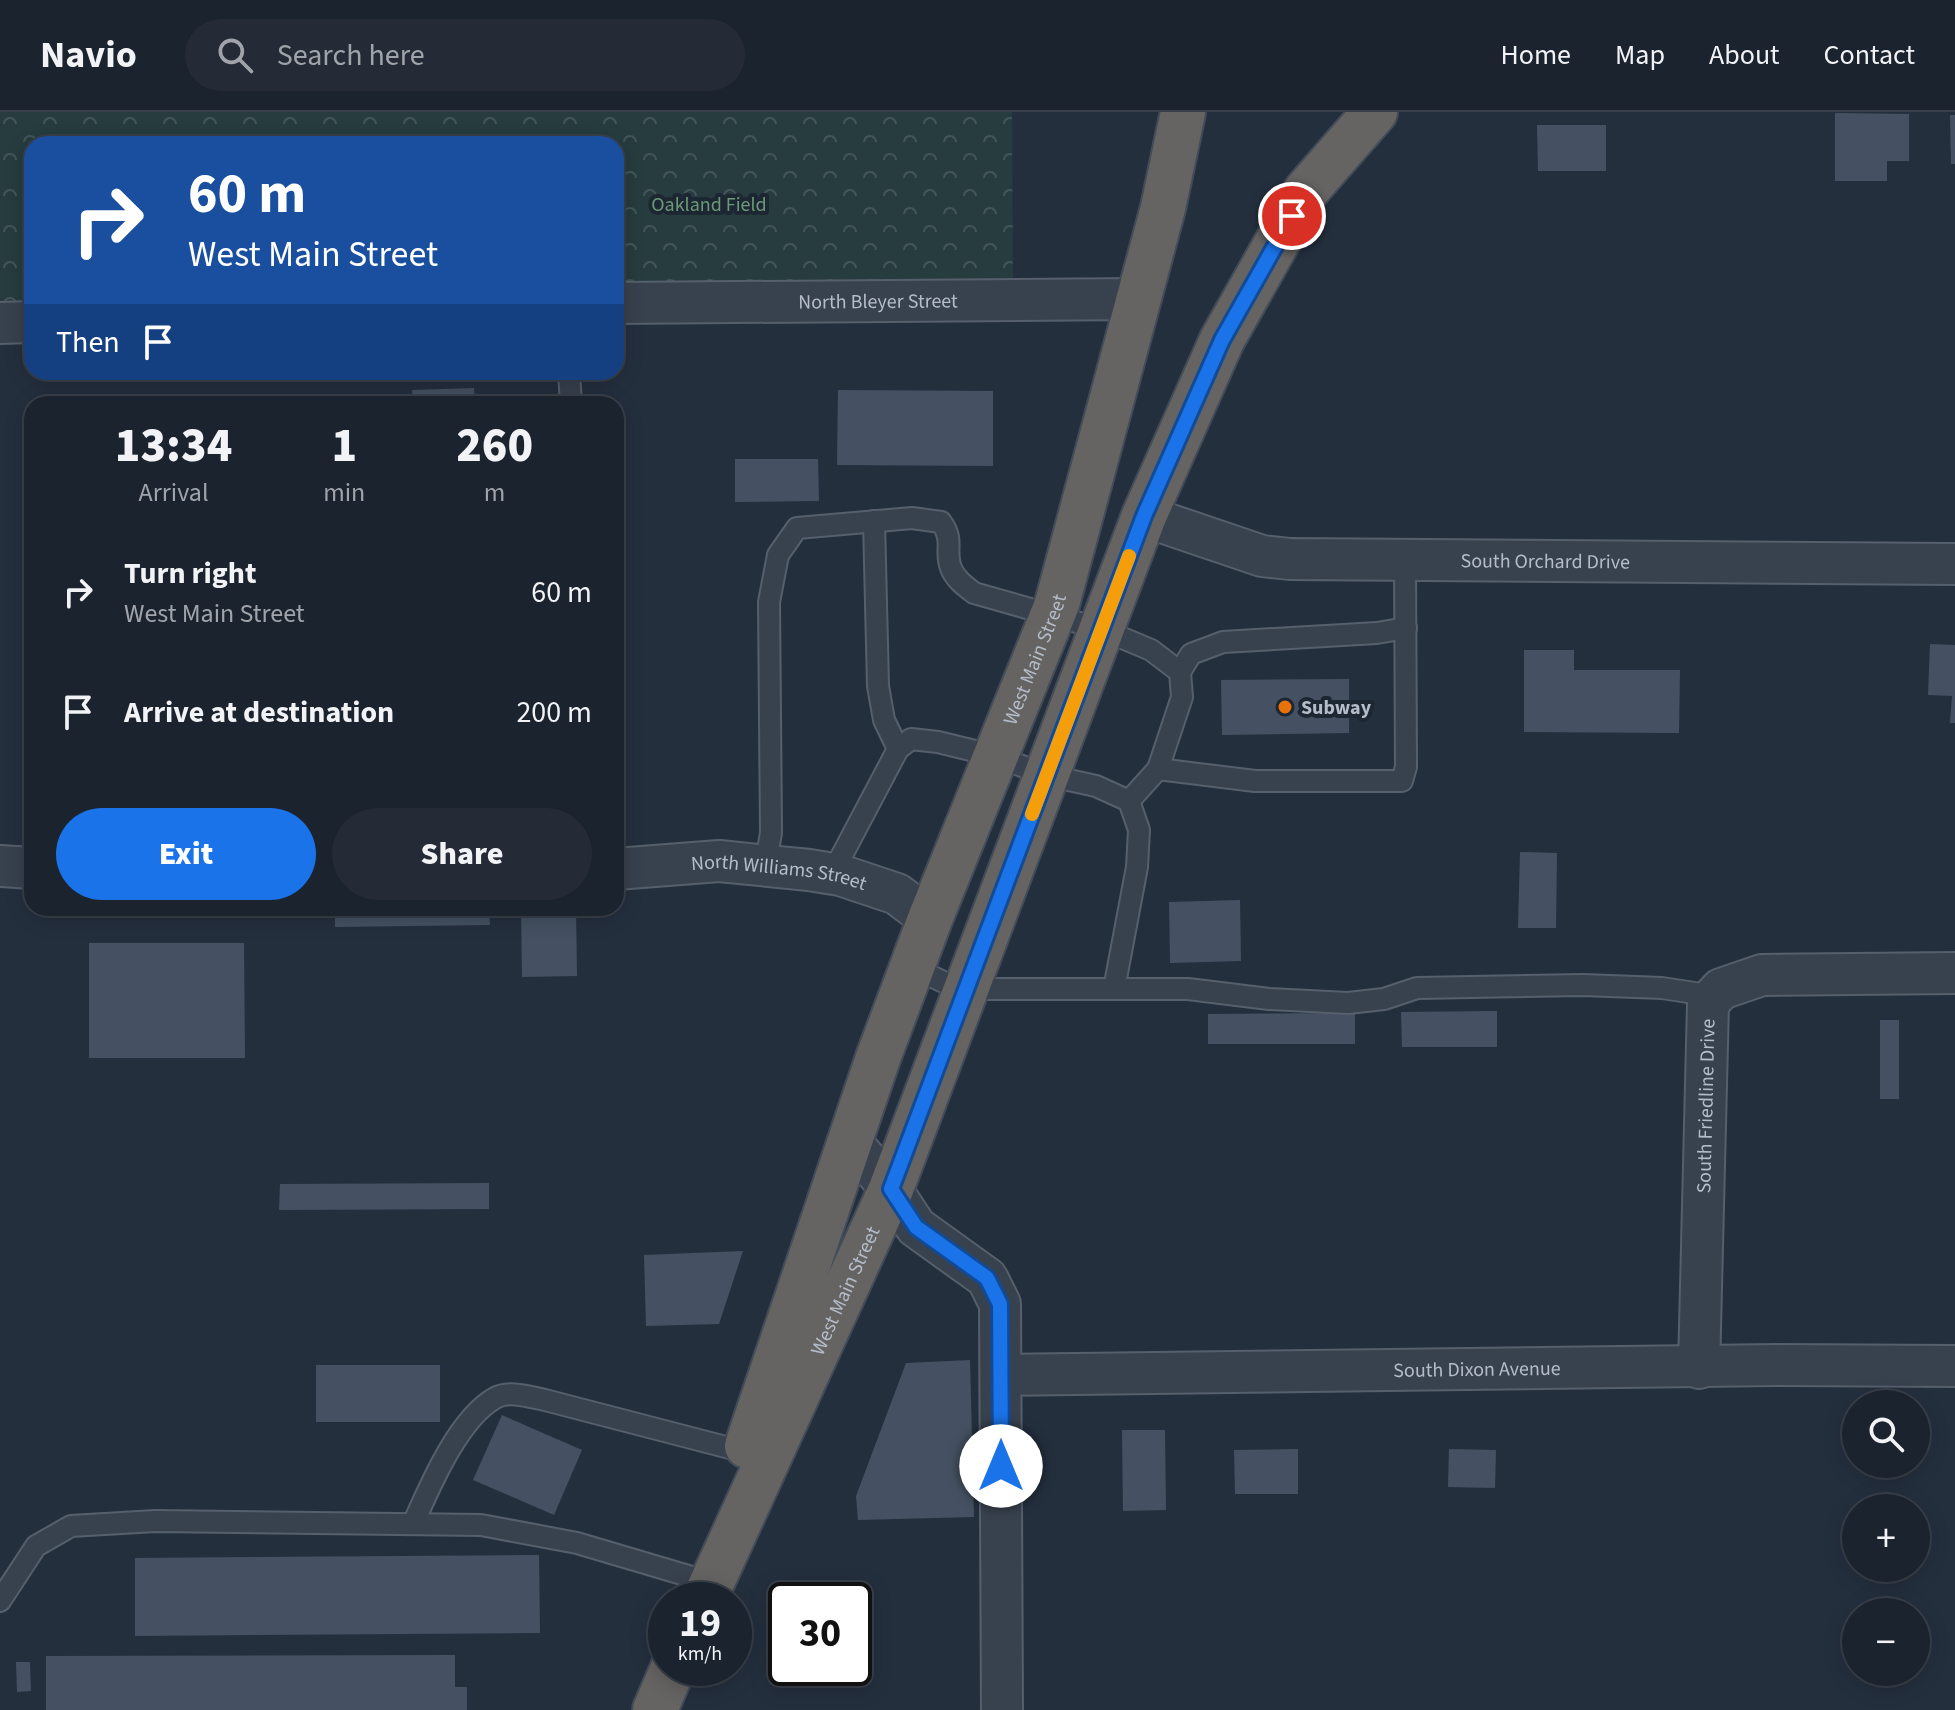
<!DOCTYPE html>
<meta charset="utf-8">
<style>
body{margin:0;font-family:"Source Sans 3",sans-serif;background:#242b36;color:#f1f3f6;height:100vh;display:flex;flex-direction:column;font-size:30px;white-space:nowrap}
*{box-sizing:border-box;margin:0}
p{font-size:26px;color:#a0a4aa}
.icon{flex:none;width:44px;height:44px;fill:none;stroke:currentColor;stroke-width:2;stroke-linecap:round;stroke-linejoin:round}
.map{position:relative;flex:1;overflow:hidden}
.side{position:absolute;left:24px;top:284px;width:600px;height:520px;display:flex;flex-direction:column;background:#1b232e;border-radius:24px;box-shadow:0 4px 20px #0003,0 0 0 2px #39404a}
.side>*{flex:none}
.banner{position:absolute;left:24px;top:24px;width:600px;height:244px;border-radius:24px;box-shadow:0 4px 20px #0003,0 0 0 2px #39404a;background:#1a4fa0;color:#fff;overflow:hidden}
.controls{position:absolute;left:1842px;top:1278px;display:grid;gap:16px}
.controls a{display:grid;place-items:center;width:88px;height:88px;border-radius:50%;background:#1b232e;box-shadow:0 4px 20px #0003,0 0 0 2px #39404a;font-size:40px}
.speed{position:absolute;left:648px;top:1470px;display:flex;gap:16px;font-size:40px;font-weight:700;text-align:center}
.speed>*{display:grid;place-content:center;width:104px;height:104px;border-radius:50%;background:#1b232e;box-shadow:0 4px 20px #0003,0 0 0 2px #39404a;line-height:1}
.speed small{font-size:20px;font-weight:400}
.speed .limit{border:4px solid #111;border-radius:12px;background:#fff;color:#111}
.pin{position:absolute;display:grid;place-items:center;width:68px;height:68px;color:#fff;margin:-34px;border:4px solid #fff;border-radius:50%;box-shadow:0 2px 8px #0007}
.me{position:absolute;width:88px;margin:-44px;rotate:0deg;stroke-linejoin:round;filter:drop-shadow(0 0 6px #0008)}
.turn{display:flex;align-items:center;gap:28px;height:168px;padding:0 32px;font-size:36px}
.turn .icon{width:104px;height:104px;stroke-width:2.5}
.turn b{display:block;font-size:56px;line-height:68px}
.then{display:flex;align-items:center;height:76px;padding:0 32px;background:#0003;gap:16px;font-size:30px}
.eta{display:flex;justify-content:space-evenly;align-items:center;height:136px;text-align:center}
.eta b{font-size:48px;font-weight:800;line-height:56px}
.button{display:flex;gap:16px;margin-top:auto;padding:16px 32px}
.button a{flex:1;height:92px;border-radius:48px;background:#1a73e8;color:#fff;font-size:32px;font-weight:800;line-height:92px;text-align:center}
.button a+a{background:#242b36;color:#f1f3f6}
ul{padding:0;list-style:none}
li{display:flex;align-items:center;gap:24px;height:120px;padding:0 32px}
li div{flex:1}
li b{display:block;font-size:30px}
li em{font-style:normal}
header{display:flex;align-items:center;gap:48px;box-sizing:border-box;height:112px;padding:0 40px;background:#1b232e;border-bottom:2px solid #39404a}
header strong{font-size:38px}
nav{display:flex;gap:44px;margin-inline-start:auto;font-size:28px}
.search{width:560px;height:72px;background:#242b36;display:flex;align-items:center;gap:20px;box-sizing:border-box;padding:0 28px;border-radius:44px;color:#a0a4aa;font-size:30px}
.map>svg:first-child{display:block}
.park{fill:url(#park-crowns)}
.building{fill:#455162}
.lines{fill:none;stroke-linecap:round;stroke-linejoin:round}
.service-casing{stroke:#565f6c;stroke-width:24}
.minor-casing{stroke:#565f6c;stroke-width:44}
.trunk-casing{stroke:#434c59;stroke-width:48}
.service{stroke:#38414e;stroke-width:20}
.minor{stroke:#38414e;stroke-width:40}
.trunk{stroke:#656462;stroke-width:44}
.route-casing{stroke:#114b97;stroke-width:20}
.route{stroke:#1a73e8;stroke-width:14}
.slow{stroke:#f59e0b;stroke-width:14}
.food-dot{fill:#e8710a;stroke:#1d2633;stroke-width:3}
.labels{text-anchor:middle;stroke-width:8;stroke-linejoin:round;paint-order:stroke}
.park-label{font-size:20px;fill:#6b9a76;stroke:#1d2633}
.street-label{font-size:20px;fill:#b4bcc9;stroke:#1d2633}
.poi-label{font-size:20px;font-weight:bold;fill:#b4bcc9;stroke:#1d2633;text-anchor:start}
</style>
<header>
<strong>Navio</strong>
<div class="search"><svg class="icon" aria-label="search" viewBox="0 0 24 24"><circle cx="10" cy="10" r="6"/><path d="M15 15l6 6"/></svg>Search here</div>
<nav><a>Home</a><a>Map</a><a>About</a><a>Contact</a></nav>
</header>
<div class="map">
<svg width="1955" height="1598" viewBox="0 0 1955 1598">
<defs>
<pattern id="park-crowns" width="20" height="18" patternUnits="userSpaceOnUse" patternTransform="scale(2)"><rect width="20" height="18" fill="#263c3f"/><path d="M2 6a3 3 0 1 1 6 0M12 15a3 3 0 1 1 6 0" fill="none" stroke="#435659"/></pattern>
</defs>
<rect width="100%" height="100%" fill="#242f3e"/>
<!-- park -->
<polygon class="park" points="0,0 1012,0 1013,176 616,186 616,32 32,32 32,201 0,202"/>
<!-- building -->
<g class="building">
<polygon points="1835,1 1909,2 1909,49 1887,49 1887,69 1835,69"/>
<polygon points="1950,3 1955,3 1955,52 1951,52"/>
<polygon points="1537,13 1606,13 1606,59 1538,59"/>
<polygon points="474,276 475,292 413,292 412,278"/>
<polygon points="838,278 993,279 993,354 837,353"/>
<polygon points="735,347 818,347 819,389 735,390"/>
<polygon points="1930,532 1955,533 1955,611 1950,611 1952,584 1928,583"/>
<polygon points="1524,538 1574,538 1574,558 1680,558 1679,621 1524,620"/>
<polygon points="1349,567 1349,621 1222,623 1221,568"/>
<polygon points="1520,740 1557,741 1556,816 1518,816"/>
<polygon points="1240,788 1241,849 1170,851 1169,790"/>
<polygon points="335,796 489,796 490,813 335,815"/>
<polygon points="521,796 576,796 577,864 522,865"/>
<polygon points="89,831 244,831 245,946 89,946"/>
<polygon points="1497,899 1497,935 1402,935 1401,900"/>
<polygon points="1355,901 1355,932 1208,932 1208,902"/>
<rect x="1880" y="908" width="19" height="79"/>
<polygon points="489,1071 489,1097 279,1098 280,1072"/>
<polygon points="743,1139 719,1212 646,1214 644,1143"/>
<polygon points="970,1248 974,1405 858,1408 856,1384 906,1251"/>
<rect x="316" y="1253" width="124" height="57"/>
<polygon points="502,1303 582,1338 554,1403 473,1368"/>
<polygon points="1122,1318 1165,1318 1166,1398 1123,1399"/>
<polygon points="1298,1337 1298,1382 1235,1382 1234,1338"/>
<polygon points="1449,1337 1496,1338 1495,1376 1448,1375"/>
<polygon points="539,1443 540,1521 135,1524 135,1446"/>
<polygon points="455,1543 455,1575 467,1575 467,1598 46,1598 46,1544"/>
<polygon points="16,1550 30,1550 31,1579 17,1580"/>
</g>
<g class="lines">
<defs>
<g id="service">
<polyline points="569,260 571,292"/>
<polyline points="874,409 878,574 884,608 898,637"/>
<polyline points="1180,560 1191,542 1223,530 1377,521 1406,516"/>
<polyline points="1158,657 1255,669 1402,669 1406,655 1405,448"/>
<path d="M 761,753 L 768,738 L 771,721 L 769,490 L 778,443 L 797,416 L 912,406 L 941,410 C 955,429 944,438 951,456 C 955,467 965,474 974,481 L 1101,517 L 1151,538 L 1180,560 L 1182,585 L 1158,657 L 1129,689"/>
<polyline points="832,762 898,637 911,627 938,630 995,644 1046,663 1096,674 1129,689 1139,718 1137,755 1114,877"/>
<polyline points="912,855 952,874 966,877 1188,877 1269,887 1348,891 1384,887 1417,876 1583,873 1662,876 1714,884"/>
<path d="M 413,1412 C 430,1374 458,1307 495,1286 C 509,1278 530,1285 545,1288 L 745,1340"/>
<polyline points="0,1489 36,1434 71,1414 155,1409 481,1413 577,1431 702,1468"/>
</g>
<g id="minor">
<path id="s1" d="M 616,191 L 1138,187"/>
<polyline points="0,211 32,210"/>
<path id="s2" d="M 1144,404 L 1262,444 L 1290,447 L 1955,452"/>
<polyline points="0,754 32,756"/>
<path id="s3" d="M 616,757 L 719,749 L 809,758 L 840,763 L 897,782 L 930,807"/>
<polyline points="850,1029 891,1077 916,1115 987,1166 1000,1192 1002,1598"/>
<path id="s4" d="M 1699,1256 L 1708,891 L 1721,877 L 1762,863 L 1955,861"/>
<path id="s5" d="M 1001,1263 L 1777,1253 L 1955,1254"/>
</g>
<g id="trunk">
<path id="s6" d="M 747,1334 L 878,946 L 930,807 L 1057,492 L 1163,96 L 1183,0"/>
<path id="s7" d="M 704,1488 L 891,1077 L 1144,404 L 1222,228 L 1306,79 L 1375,0"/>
<polyline points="655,1598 673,1556"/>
</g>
</defs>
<!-- service casing -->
<use href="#service" class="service-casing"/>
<!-- minor casing -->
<use href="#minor" class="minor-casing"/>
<!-- trunk casing -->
<use href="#trunk" class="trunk-casing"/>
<!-- service -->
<use href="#service" class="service"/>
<!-- minor -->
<use href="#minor" class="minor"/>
<!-- trunk -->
<use href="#trunk" class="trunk"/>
</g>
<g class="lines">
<defs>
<polyline id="route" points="1001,1354 1000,1192 987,1166 916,1115 891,1077 1144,404 1222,228 1292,104"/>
</defs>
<!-- route casing -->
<use href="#route" class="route-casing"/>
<!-- route -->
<use href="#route" class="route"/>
<!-- slow -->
<polyline class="slow" points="1032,702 1129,444"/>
</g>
<!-- markers -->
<circle class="food-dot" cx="1285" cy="595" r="8"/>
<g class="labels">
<!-- park labels -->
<g class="park-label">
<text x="709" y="99">Oakland Field</text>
</g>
<!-- street labels -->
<g class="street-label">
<text dy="7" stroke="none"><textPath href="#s1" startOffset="262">North Bleyer Street</textPath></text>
<text dy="7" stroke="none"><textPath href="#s2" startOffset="408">South Orchard Drive</textPath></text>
<text dy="7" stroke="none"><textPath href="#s6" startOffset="838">West Main Street</textPath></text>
<text dy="7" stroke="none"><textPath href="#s3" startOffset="164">North Williams Street</textPath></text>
<text dy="7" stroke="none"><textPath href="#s4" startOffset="262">South Friedline Drive</textPath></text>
<text dy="7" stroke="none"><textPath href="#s7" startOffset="340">West Main Street</textPath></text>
<text dy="7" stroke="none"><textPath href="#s5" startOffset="476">South Dixon Avenue</textPath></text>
</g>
<!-- poi labels -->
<g class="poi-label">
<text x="1301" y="602">Subway</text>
</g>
</g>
</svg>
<div class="controls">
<a><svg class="icon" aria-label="search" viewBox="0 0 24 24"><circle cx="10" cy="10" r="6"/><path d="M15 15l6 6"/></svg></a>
<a>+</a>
<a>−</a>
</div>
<div class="speed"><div>19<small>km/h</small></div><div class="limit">30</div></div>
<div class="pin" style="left:1292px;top:104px;background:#d93025"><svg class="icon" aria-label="arrive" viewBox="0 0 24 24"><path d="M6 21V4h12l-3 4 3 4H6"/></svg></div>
<svg class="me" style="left:1001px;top:1354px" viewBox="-20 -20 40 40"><circle r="19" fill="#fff"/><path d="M0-13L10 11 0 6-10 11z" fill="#1a73e8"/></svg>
<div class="banner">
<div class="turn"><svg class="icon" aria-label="right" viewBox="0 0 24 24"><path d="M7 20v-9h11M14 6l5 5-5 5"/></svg><div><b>60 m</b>West Main Street</div></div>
<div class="then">Then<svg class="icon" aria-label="arrive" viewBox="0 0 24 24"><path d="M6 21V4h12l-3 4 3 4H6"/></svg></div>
</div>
<section class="side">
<div class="eta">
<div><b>13:34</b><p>Arrival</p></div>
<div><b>1</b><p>min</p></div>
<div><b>260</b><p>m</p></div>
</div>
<ul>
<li><svg class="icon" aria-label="right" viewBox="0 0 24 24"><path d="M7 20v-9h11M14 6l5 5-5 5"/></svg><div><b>Turn right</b><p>West Main Street</p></div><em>60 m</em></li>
<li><svg class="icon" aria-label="arrive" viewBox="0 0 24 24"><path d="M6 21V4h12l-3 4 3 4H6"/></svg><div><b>Arrive at destination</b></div><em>200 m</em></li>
</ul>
<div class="button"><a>Exit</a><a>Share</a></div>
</section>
</div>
